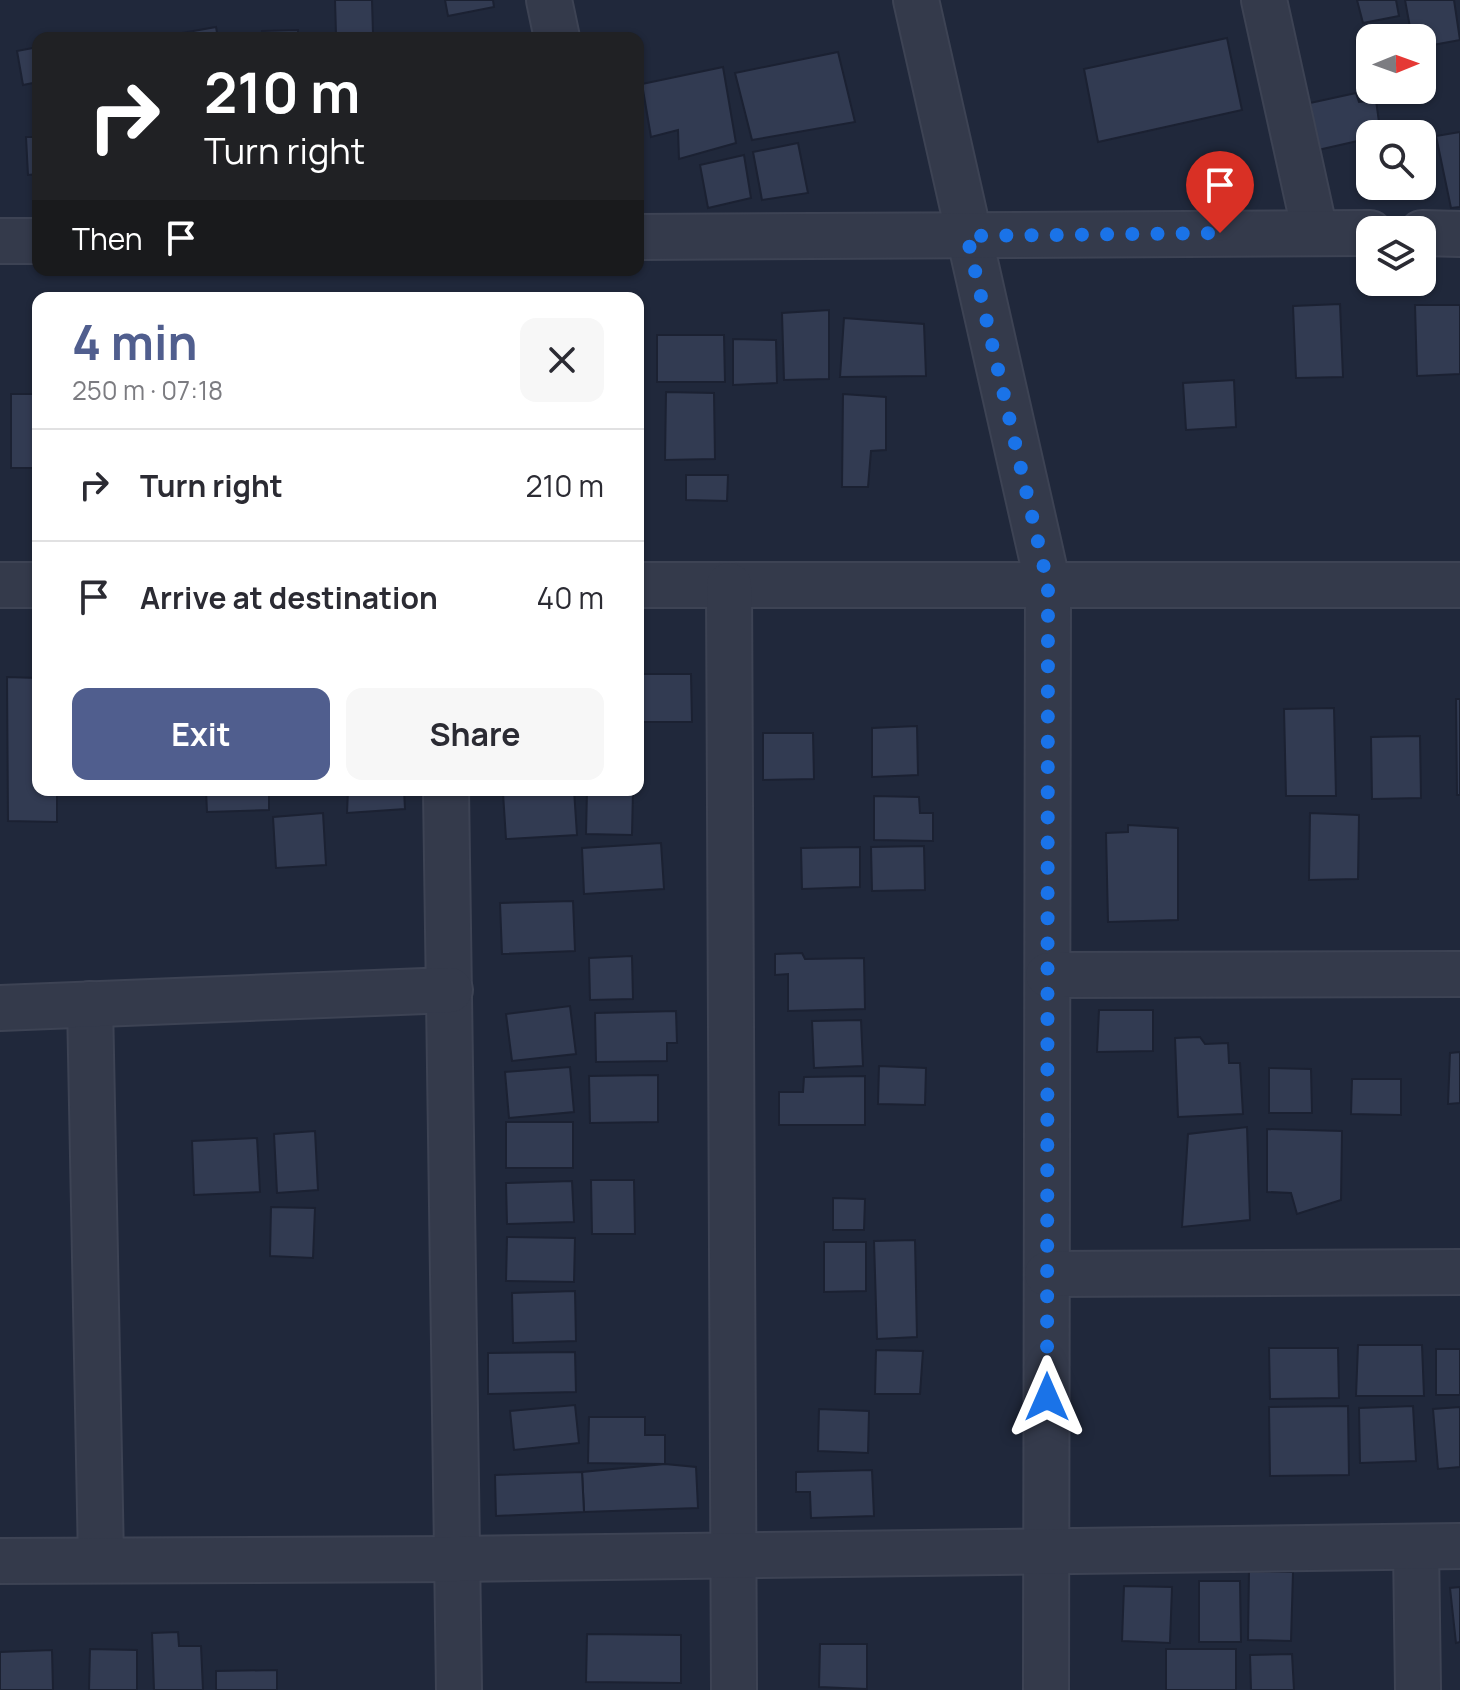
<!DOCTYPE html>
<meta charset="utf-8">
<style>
body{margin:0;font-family:Manrope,sans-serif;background:#f7f7f7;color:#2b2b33;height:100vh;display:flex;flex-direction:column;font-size:30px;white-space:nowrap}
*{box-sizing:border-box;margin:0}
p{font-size:26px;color:#7c7c81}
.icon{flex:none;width:44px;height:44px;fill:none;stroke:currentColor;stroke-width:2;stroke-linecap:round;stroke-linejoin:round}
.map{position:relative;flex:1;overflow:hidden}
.sheet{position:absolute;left:32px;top:292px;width:612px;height:504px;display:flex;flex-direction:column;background:#fff;border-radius:16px;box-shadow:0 2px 6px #0004}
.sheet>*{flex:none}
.banner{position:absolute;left:32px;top:32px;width:612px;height:244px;border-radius:16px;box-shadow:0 2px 6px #0004;background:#202124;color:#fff;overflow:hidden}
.needle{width:52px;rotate:89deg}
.buttons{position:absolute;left:1356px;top:24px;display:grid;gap:16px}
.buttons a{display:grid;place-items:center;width:80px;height:80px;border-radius:16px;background:#fff;box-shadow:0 2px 6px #0004;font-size:40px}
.pin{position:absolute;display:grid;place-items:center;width:68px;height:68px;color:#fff;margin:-82px -34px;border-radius:50% 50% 50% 0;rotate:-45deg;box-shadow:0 0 8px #0007}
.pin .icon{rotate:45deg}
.me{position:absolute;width:88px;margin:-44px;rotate:0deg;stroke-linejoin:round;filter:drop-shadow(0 0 6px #0008)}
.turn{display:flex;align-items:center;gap:28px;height:168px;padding:0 40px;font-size:36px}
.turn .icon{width:104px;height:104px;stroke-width:2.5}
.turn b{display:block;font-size:56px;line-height:68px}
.then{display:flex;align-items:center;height:76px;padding:0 40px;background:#0003;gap:16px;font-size:30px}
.round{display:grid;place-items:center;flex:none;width:84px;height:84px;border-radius:16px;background:#f7f7f7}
.summary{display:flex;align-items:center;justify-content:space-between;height:136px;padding:0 40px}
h1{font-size:48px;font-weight:700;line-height:60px;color:#505e8e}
.cta{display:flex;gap:16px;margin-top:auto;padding:16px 40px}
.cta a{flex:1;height:92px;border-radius:16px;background:#505e8e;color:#fff;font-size:32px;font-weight:700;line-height:92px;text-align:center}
.cta a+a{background:#f7f7f7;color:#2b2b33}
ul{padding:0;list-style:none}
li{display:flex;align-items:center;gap:24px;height:112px;padding:0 40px;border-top:2px solid #e1e1e2}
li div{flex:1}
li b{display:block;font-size:30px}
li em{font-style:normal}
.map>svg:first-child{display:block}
.building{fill:#323b52;stroke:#1b2132;stroke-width:2}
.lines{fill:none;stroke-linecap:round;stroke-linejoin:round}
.minor-casing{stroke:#3d4354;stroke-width:48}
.minor{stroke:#343a4b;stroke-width:44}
.route{stroke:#1a73e8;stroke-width:14;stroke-dasharray:0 25.2}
</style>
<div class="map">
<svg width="1460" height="1690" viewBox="0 0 1460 1690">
<rect width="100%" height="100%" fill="#20283b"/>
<!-- building -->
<g class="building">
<polygon points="335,0 372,0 373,34 336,34"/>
<polygon points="445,0 493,0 494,7 448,16"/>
<polygon points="1357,0 1396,0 1399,16 1363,23"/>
<polygon points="1405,0 1454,0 1460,40 1422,47 1422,38 1412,38"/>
<polygon points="216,27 218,38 172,38 171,35"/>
<polygon points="298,30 298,38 262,38 262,31"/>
<polygon points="1397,31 1398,38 1370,38 1370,84 1365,85 1356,41"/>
<polygon points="1227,38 1242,110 1098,142 1084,69"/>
<polygon points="38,47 38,82 23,85 17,51"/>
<polygon points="838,52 855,122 752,140 735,73"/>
<polygon points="723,67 736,143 679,159 678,130 651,137 642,84"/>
<polygon points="1356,93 1359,102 1376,100 1379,122 1360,128 1362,140 1318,150 1310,103"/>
<polygon points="1460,132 1460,207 1451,208 1436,136"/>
<polygon points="26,137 38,137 38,174 28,175"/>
<polygon points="798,143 808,193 762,200 753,152"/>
<polygon points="744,155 751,198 708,208 700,165"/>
<polygon points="1340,304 1343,377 1296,378 1293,306"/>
<polygon points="1415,305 1460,305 1460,374 1417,376"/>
<polygon points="829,310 829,379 784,380 782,313"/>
<polygon points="844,318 924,324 926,376 840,377"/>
<polygon points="657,335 724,335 725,382 657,382"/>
<polygon points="733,339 776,340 777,383 733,385"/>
<polygon points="1234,380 1236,427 1186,430 1183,383"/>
<polygon points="666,392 714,393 715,459 665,460"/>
<rect x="11" y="394" width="27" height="74"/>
<polygon points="843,394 886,397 886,450 871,451 868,487 842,487"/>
<polygon points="686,475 728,475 727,501 686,500"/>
<polygon points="638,674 691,674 692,722 638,722"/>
<polygon points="7,677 38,678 38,790 57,790 57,822 8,821"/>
<polygon points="1456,699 1460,699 1460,795 1457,795"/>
<polygon points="1334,708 1336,796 1286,796 1284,709"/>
<polygon points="917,726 918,775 872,777 872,728"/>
<polygon points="763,733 813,733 814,779 763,780"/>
<polygon points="1420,736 1421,798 1372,799 1371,737"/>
<polygon points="206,790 269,790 269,810 207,812"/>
<polygon points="348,790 404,790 405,809 347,813"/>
<polygon points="574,790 577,835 506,839 503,793"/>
<polygon points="587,790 633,790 632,835 586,834"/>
<polygon points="874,796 919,797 920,813 933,813 933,841 874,840"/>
<polygon points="323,813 326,865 276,868 273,817"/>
<polygon points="1310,813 1359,815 1358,879 1309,880"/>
<polygon points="1128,825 1178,828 1178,920 1108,922 1106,833 1128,832"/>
<polygon points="661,843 664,889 584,894 582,848"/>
<polygon points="924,846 925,890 872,891 871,847"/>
<polygon points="860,847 860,887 802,889 801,848"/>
<polygon points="573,901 575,951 502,954 500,903"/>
<polygon points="802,953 805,959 864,958 865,1009 788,1011 788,974 775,975 775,954"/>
<polygon points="632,956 633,999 590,1000 589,958"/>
<polygon points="570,1006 576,1054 512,1061 506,1014"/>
<polygon points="1099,1010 1153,1010 1153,1051 1097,1052"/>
<polygon points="676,1011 677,1043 667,1043 667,1061 596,1062 595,1013"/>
<polygon points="861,1020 863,1066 814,1068 812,1021"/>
<polygon points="1200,1037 1205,1044 1228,1043 1229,1063 1240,1063 1243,1114 1178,1117 1175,1038"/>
<polygon points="1460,1052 1460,1103 1448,1104 1450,1053"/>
<polygon points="879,1066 926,1068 925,1105 878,1104"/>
<polygon points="570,1067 574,1112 509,1118 505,1072"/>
<polygon points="1269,1068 1311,1069 1312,1113 1269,1113"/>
<polygon points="658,1075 658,1122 590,1123 589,1076"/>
<polygon points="865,1076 865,1125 779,1125 779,1092 803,1092 804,1077"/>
<polygon points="1352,1079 1401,1079 1401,1115 1351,1114"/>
<rect x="506" y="1122" width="67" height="46"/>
<polygon points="1247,1127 1250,1220 1182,1227 1188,1134"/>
<polygon points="1267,1129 1342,1131 1341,1200 1297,1214 1291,1193 1267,1192"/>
<polygon points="315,1131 318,1190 277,1193 274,1134"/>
<polygon points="257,1138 260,1192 194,1195 192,1141"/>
<polygon points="591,1180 634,1180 635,1234 592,1234"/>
<polygon points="572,1181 574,1222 507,1224 506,1183"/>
<polygon points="833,1198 865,1199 864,1230 833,1230"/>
<polygon points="271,1207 315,1208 313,1258 270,1256"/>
<polygon points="507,1237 575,1238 574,1282 506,1281"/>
<polygon points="915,1240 917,1337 877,1339 874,1241"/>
<polygon points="824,1242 866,1242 866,1291 824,1292"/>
<polygon points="575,1291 576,1341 513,1343 512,1293"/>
<polygon points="1358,1345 1422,1345 1424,1396 1356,1396"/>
<polygon points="1269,1348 1338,1348 1339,1398 1270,1399"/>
<rect x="1436" y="1349" width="24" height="46"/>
<polygon points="876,1350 923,1351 920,1394 875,1394"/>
<polygon points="575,1352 576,1392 488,1394 488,1353"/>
<polygon points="575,1405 579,1443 514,1450 510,1411"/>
<polygon points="1348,1406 1349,1475 1270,1476 1269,1407"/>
<polygon points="1413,1406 1416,1461 1360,1463 1359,1408"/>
<polygon points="1460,1407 1460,1467 1438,1469 1433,1409"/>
<polygon points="819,1409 869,1411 868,1453 818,1451"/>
<polygon points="589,1417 645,1417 645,1435 665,1435 665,1464 588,1463"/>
<polygon points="665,1464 696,1467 698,1508 584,1512 582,1472"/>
<polygon points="872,1470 874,1516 811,1518 810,1492 796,1492 796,1472"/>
<polygon points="582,1472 584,1512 496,1516 495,1475"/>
<polygon points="1249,1571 1293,1572 1291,1641 1248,1640"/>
<polygon points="1199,1581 1240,1581 1241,1642 1199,1642"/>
<polygon points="1124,1586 1172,1587 1170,1643 1122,1641"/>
<polygon points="1460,1587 1460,1642 1456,1643 1450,1588"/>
<polygon points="178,1632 179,1646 201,1646 203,1690 154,1690 152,1633"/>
<polygon points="587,1634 681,1635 681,1683 586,1682"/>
<polygon points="820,1644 867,1644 867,1689 819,1687"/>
<polygon points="90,1649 137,1650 137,1690 89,1690"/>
<rect x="1166" y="1649" width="70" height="41"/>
<polygon points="52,1650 53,1690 0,1690 0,1652"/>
<polygon points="1292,1654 1294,1690 1251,1690 1250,1655"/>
<polygon points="277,1670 277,1690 216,1690 216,1671"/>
</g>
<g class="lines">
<defs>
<g id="minor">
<polyline points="549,0 557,38"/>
<polyline points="916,0 1048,585 1046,1690"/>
<polyline points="1264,0 1315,232"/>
<polyline points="1422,233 1460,234"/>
<polyline points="638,237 1370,233"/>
<polyline points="0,241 38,241"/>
<polyline points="0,585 38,585"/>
<polyline points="638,585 1460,585"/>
<polyline points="729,585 734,1690"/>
<polyline points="446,790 459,1690"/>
<polyline points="1048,975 1460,974"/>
<polyline points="90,1004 101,1560"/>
<polyline points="0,1008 450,990"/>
<polyline points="1047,1274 1460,1272"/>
<polyline points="1416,1547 1418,1690"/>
<polyline points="0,1561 457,1559 1460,1546"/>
</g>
</defs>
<!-- minor casing -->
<use href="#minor" class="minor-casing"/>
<!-- minor -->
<use href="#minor" class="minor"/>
</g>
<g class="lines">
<!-- route -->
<polyline class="route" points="1047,1397 1048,585 967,236 1220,233"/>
</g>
</svg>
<div class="buttons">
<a><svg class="needle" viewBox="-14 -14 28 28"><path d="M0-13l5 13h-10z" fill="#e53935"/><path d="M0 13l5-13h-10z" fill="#7c7c81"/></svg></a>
<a><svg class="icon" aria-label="search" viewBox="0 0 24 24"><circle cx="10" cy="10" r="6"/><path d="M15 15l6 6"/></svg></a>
<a><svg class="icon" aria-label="layers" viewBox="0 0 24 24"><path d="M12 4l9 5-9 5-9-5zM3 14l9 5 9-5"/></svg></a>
</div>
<div class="pin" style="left:1220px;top:233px;background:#d93025"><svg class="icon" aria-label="arrive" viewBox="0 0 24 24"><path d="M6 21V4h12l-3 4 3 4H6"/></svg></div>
<svg class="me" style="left:1047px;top:1397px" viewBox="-20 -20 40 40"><path d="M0-17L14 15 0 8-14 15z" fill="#1a73e8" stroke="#fff" stroke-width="4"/></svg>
<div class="banner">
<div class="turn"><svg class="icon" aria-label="right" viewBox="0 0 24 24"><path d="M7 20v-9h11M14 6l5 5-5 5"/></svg><div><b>210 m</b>Turn right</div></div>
<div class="then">Then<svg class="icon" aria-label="arrive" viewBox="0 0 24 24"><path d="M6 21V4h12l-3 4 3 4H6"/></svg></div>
</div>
<section class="sheet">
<div class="summary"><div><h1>4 min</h1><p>250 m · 07:18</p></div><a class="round"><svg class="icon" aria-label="close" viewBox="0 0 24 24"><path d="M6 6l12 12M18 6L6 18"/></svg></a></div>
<ul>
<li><svg class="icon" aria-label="right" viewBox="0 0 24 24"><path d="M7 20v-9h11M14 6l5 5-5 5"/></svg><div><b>Turn right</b></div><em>210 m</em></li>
<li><svg class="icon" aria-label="arrive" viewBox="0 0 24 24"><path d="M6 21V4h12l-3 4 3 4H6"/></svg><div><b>Arrive at destination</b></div><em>40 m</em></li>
</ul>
<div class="cta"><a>Exit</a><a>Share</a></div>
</section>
</div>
